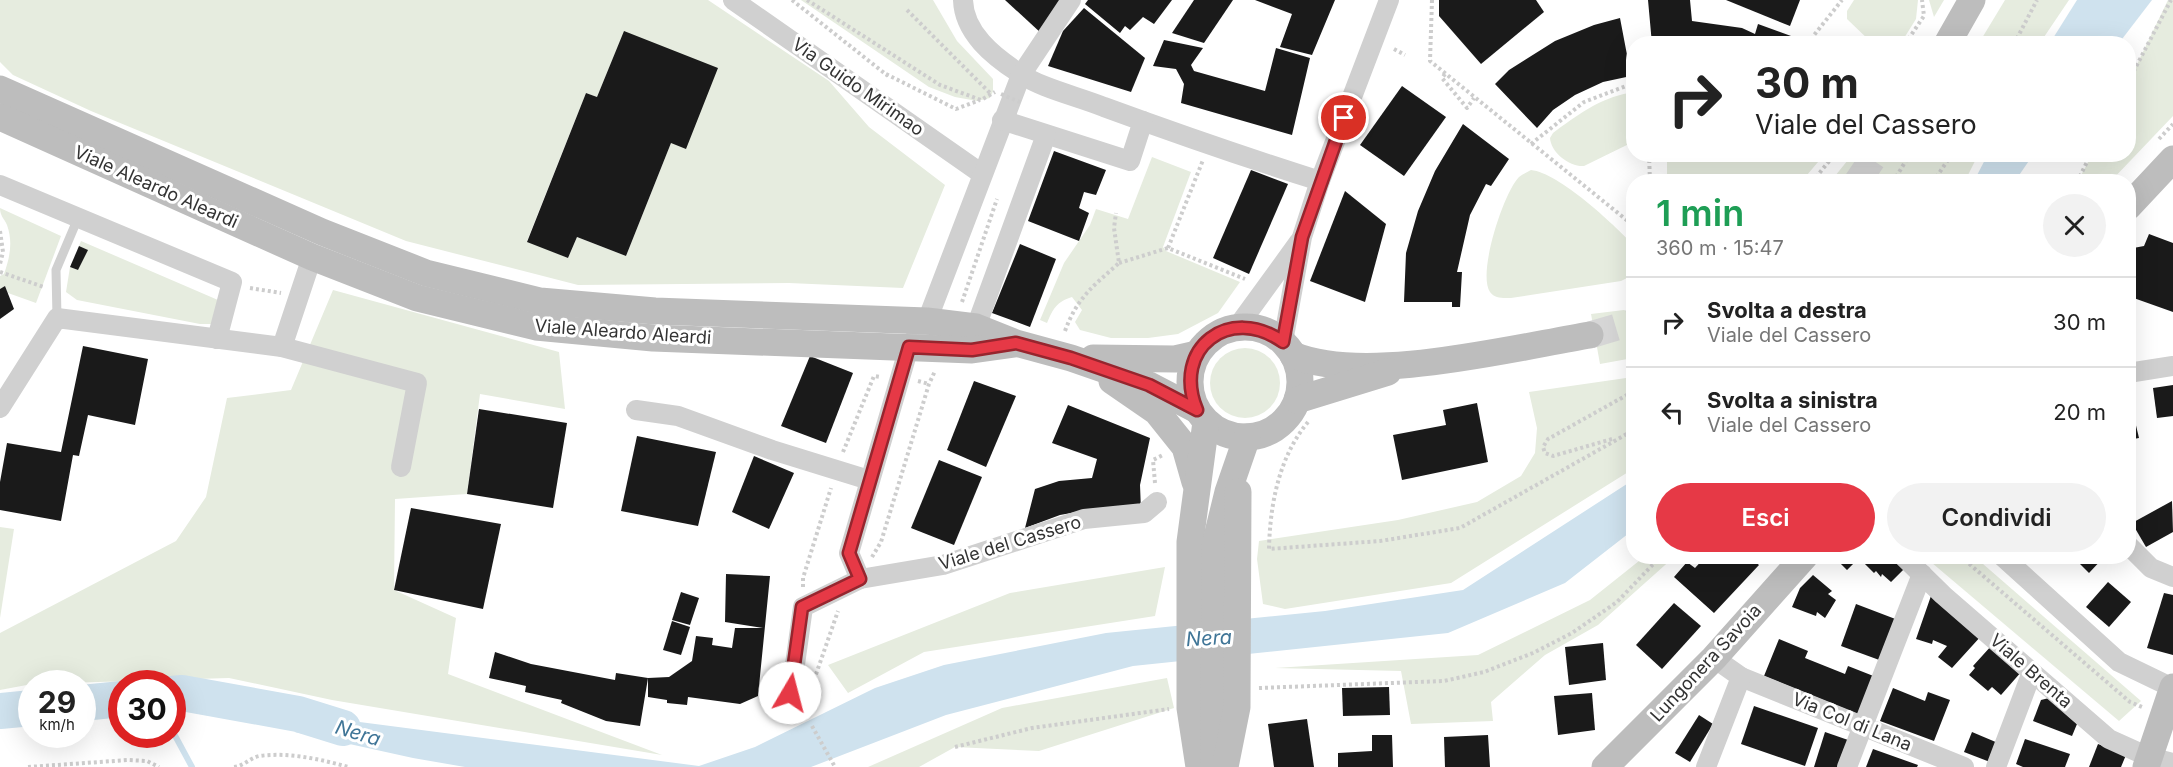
<!DOCTYPE html>
<html lang="it">
<meta charset="utf-8">
<style>
body{margin:0;font-family:Inter,sans-serif;background:#f2f2f2;color:#222;height:100vh;display:flex;flex-direction:column;font-size:22px;white-space:nowrap}
*{box-sizing:border-box;margin:0}
p{font-size:20px;color:#767676}
.icon{flex:none;width:33px;height:33px;fill:none;stroke:currentColor;stroke-width:2;stroke-linecap:round;stroke-linejoin:round}
.map{position:relative;flex:1;overflow:hidden}
.panel{position:absolute;left:1626px;top:174px;width:510px;height:390px;display:flex;flex-direction:column;background:#fff;border-radius:24px;box-shadow:0 6px 24px #0002}
.panel>*{flex:none}
.hud{position:absolute;left:1626px;top:36px;width:510px;height:126px;border-radius:24px;box-shadow:0 6px 24px #0002;background:#fff;color:#222;overflow:hidden}
.speed{position:absolute;left:18px;top:670px;display:flex;gap:12px;font-size:30px;font-weight:700;text-align:center}
.speed>*{display:grid;place-content:center;width:78px;height:78px;border-radius:50%;background:#fff;box-shadow:0 6px 24px #0002;line-height:1}
.speed small{font-size:15px;font-weight:400}
.speed .limit{border:9px solid #d22;background:#fff;color:#111}
.pin{position:absolute;display:grid;place-items:center;width:51px;height:51px;color:#fff;margin:-26px;border:3px solid #fff;border-radius:50%;box-shadow:0 2px 6px #0007}
.me{position:absolute;width:66px;margin:-33px;rotate:8deg;stroke-linejoin:round;filter:drop-shadow(0 0 4px #0008)}
.turn{display:flex;align-items:center;gap:21px;height:126px;padding:0 30px;font-size:27px}
.turn .icon{width:78px;height:78px;stroke-width:2.5}
.turn b{display:block;font-size:42px;line-height:51px}
.round{display:grid;place-items:center;flex:none;width:63px;height:63px;border-radius:32px;background:#f2f2f2}
.overview{display:flex;align-items:center;justify-content:space-between;height:102px;padding:0 30px}
h1{font-size:36px;font-weight:600;line-height:45px;color:#1e9e55}
.primary-button{display:flex;gap:12px;margin-top:auto;padding:12px 30px}
.primary-button a{flex:1;height:69px;border-radius:36px;background:#e63946;color:#fff;font-size:24px;font-weight:600;line-height:69px;text-align:center}
.primary-button a+a{background:#f2f2f2;color:#222}
ul{padding:0;list-style:none}
li{display:flex;align-items:center;gap:18px;height:90px;padding:0 30px;border-top:2px solid #e0e0e0}
li div{flex:1}
li b{display:block;font-size:22px}
li em{font-style:normal}
.map>svg:first-child{display:block}
.green{fill:#e6ecdf;fill-rule:evenodd}
.water{fill:#cfe2ee}
.lines{fill:none;stroke-linecap:round;stroke-linejoin:round}
.stream{stroke:#cfe2ee;stroke-width:6}
.river{stroke:#cfe2ee;stroke-width:36}
.building{fill:#1a1a1a}
.secondary-tunnel{stroke:#d6d6d6;stroke-width:27;stroke-dasharray:27 14;stroke-linecap:butt}
.path{stroke:#cdcdcd;stroke-width:4;stroke-dasharray:3 3;stroke-linecap:butt}
.lane{stroke:#d0d0d0;stroke-width:9}
.street{stroke:#d0d0d0;stroke-width:20}
.secondary{stroke:#bdbdbd;stroke-width:27}
.path-bridge{stroke:#cdcdcd;stroke-width:4;stroke-dasharray:3 3;stroke-linecap:butt}
.route-casing{stroke:#96252e;stroke-width:15}
.route{stroke:#e63946;stroke-width:10}
.labels{text-anchor:middle;stroke-width:6;stroke-linejoin:round;paint-order:stroke}
.street-label{font-size:18px;fill:#333;stroke:#fff}
.water-label{font-size:20px;font-style:italic;fill:#3f7597;stroke:#fff}
</style>
<div class="map">
<svg width="2173" height="767" viewBox="0 0 2173 767">
<rect width="100%" height="100%" fill="#fff"/>
<!-- green -->
<g class="green">
<path d="M 0,0 L 708,0 L 829,81 L 869,127 L 945,185 L 903,288 L 789,283 L 578,285 L 406,241 L 91,111 L 13,75 L 0,62 ZM 624,32 L 671,143 L 626,256 L 577,237 L 568,258 L 527,241 L 586,93 L 597,97 Z"/>
<polygon points="801,0 933,0 957,41 993,79 993,91 990,98 977,101 955,97 929,87"/>
<polygon points="1854,0 1918,0 1916,19 1901,43 1872,43 1847,19 1847,11"/>
<polygon points="1929,0 1944,0 1934,17"/>
<polygon points="2005,0 2069,0 2040,43 1979,43"/>
<polygon points="2168,0 2173,0 2173,116 2111,181 2078,181 2092,155 2128,154 2129,81"/>
<path d="M 1629,93 L 1633,94 L 1633,142 L 1584,166 C 1570,167 1551,153 1550,138 L 1553,133 C 1576,116 1600,98 1629,93 Z"/>
<polygon points="1667,155 1667,154 1824,155 1801,182 1667,181"/>
<polygon points="1852,155 1852,154 1978,155 1965,181 1831,181"/>
<path d="M 1152,157 L 1191,172 L 1163,247 L 1166,251 L 1240,282 L 1218,313 L 1178,334 L 1148,338 L 1111,338 L 1080,330 L 1075,322 L 1082,310 L 1072,297 C 1056,302 1053,309 1047,323 L 1040,320 L 1064,263 L 1090,225 L 1096,209 L 1128,219 Z"/>
<path d="M 1531,170 C 1559,173 1614,224 1633,245 L 1633,275 L 1621,281 L 1511,298 C 1503,298 1495,299 1490,292 C 1477,273 1504,192 1519,177 C 1522,174 1528,172 1531,170 Z"/>
<path d="M 0,208 L 61,236 L 36,303 L 8,293 L 5,286 L 0,289 L 0,276 L 4,274 C 10,257 13,242 7,225 C 4,218 0,216 0,208 Z"/>
<polygon points="81,241 218,300 212,324 200,324 77,300 66,292 70,267 78,270 87,250 79,246"/>
<polygon points="333,290 559,352 565,409 480,394 467,494 395,499 394,590 456,618 448,674 662,755 332,700 229,678 32,684 0,690 0,633 176,541 206,497 227,398 291,390"/>
<polygon points="1624,310 1633,314 1633,358 1600,364 1591,314"/>
<circle cx="1245" cy="383" r="35"/>
<polygon points="1633,377 1633,469 1451,583 1285,609 1263,604 1257,559 1259,541 1398,520 1477,502 1521,476 1535,453 1537,428 1529,392"/>
<polygon points="0,527 14,529 0,618"/>
<polygon points="1644,557 1674,557 1598,625 1545,655 1491,702 1493,721 1411,724 1401,671 1275,668 1478,655 1590,600"/>
<polygon points="1925,557 1975,557 2141,701 2119,721"/>
<polygon points="1165,567 1155,616 924,652 848,693 828,665 1010,593"/>
<polygon points="1167,678 1174,708 1039,751 955,747 919,767 868,767 1002,708"/>
</g>
<!-- water -->
<g class="water">
<polygon points="2077,0 2152,0 2119,43 2050,43"/>
<polygon points="1988,154 2033,154 2033,155 2015,181 1974,181"/>
<polygon points="1633,480 1633,530 1565,583 1448,633 1133,666 946,715 811,767 465,767 413,758 295,732 298,714 699,766 755,747 875,688 944,665 1106,633 1325,611 1463,590"/>
</g>
<g class="lines">
<!-- stream -->
<polyline class="stream" points="172,730 192,767"/>
<!-- river -->
<g class="river">
<polyline points="172,694 182,693 298,714 343,728"/>
<polyline points="82,703 122,699"/>
<polyline points="0,711 32,708"/>
</g>
</g>
<!-- building -->
<g class="building">
<polygon points="1005,0 1065,0 1042,34"/>
<polygon points="1088,0 1172,0 1154,24 1143,17 1130,30 1125,26 1120,33 1085,4"/>
<polygon points="1194,0 1233,0 1204,43 1172,33"/>
<polygon points="1255,0 1335,0 1312,55 1280,47 1292,14"/>
<polygon points="1439,0 1536,0 1544,12 1481,64 1439,16"/>
<polygon points="1648,0 1690,0 1692,21 1742,28 1755,34 1758,24 1802,40 1800,44 1652,44"/>
<polygon points="1726,0 1800,0 1790,26"/>
<polygon points="1084,8 1145,58 1131,92 1048,66 1063,31"/>
<polygon points="1620,18 1631,76 1603,82 1575,95 1553,110 1537,128 1495,84 1509,70 1555,41 1594,25"/>
<polygon points="624,31 718,68 686,149 671,143 626,256 577,237 568,258 527,242 586,93 597,97"/>
<polygon points="1164,40 1203,48 1191,65 1194,71 1265,91 1276,48 1310,58 1292,135 1181,103 1184,84 1176,69 1153,66"/>
<polygon points="1402,86 1446,117 1404,176 1360,145"/>
<polygon points="1463,124 1509,159 1491,186 1486,184 1470,215 1457,272 1462,272 1460,307 1452,307 1452,302 1404,302 1406,253 1418,211 1435,171"/>
<polygon points="1054,151 1106,170 1096,195 1084,192 1079,208 1089,213 1079,241 1028,221"/>
<polygon points="1251,170 1288,184 1249,274 1213,258"/>
<polygon points="1345,191 1386,224 1365,302 1310,281"/>
<polygon points="2149,234 2173,243 2173,312 2128,296 2128,249 2144,246"/>
<polygon points="1020,244 1056,259 1030,327 992,313"/>
<polygon points="79,246 88,250 78,270 70,267"/>
<polygon points="5,286 14,309 0,319 0,289"/>
<polygon points="83,346 148,359 135,425 88,415 79,456 73,455 61,521 0,510 0,482 7,443 61,452"/>
<polygon points="810,356 853,373 826,443 781,426"/>
<polygon points="974,381 1016,396 986,467 947,450"/>
<polygon points="2173,385 2173,416 2157,418 2153,388"/>
<polygon points="2128,392 2139,438 2128,440"/>
<polygon points="1477,403 1488,462 1402,480 1393,435 1446,425 1443,410"/>
<polygon points="1068,405 1150,438 1140,485 1141,510 1082,511 1060,515 1025,528 1035,489 1059,481 1092,478 1097,459 1052,443"/>
<polygon points="479,409 567,423 553,508 467,494"/>
<polygon points="637,436 716,452 698,526 621,511"/>
<polygon points="754,456 794,473 769,529 732,512"/>
<polygon points="939,460 982,477 954,545 911,528"/>
<polygon points="2172,501 2173,532 2146,547 2132,523"/>
<polygon points="411,508 501,524 483,609 394,590"/>
<polygon points="1706,556 1749,556 1759,565 1714,613 1674,577 1687,562 1695,568"/>
<polygon points="1833,556 1892,556 1904,569 1891,582 1882,574 1881,577 1876,571 1874,573 1859,558 1847,570"/>
<polygon points="2072,556 2105,556 2089,573"/>
<polygon points="726,574 770,576 758,696 740,704 688,697 687,705 667,703 667,700 648,697 648,678 640,726 606,721 561,703 562,700 525,692 526,686 489,678 495,652 531,664 615,680 616,673 648,678 669,677 692,661 696,636 713,638 712,645 732,648 735,628 763,628 725,622"/>
<polygon points="1813,575 1832,591 1828,594 1836,600 1825,618 1817,612 1816,616 1792,607 1800,588"/>
<polygon points="2108,582 2131,602 2109,627 2086,607"/>
<polygon points="681,592 699,598 690,625 672,620"/>
<polygon points="1932,593 1982,635 1952,668 1938,657 1947,646 1933,640 1932,644 1916,639"/>
<polygon points="2164,593 2173,595 2173,655 2147,648"/>
<polygon points="1674,603 1701,626 1662,669 1636,645"/>
<polygon points="1856,604 1898,620 1882,661 1841,646"/>
<polygon points="672,621 690,627 681,655 663,650"/>
<polygon points="1779,639 1808,651 1805,658 1845,674 1848,666 1876,677 1860,715 1764,676"/>
<polygon points="1603,643 1606,680 1569,685 1565,647"/>
<polygon points="1992,645 2022,671 2001,695 1992,687 1988,691 1969,675 1975,668 1973,666"/>
<polygon points="1389,687 1390,715 1343,716 1342,688"/>
<polygon points="1893,688 1925,701 1928,692 1950,700 1934,741 1880,721"/>
<polygon points="1592,693 1595,730 1558,735 1554,696"/>
<polygon points="2049,698 2077,724 2072,736 2033,721 2041,700"/>
<polygon points="1754,706 1818,728 1805,766 1741,744"/>
<polygon points="1699,715 1713,724 1690,762 1675,753"/>
<polygon points="1307,719 1314,767 1274,767 1268,724"/>
<polygon points="1825,732 1851,741 1843,767 1814,767"/>
<polygon points="1972,732 1998,743 1990,762 1964,752"/>
<polygon points="1372,735 1392,735 1393,767 1338,767 1338,753 1372,751"/>
<polygon points="1488,735 1490,767 1445,767 1444,737"/>
<polygon points="2025,739 2070,754 2065,767 2023,767 2016,764"/>
<polygon points="2098,744 2126,755 2121,767 2089,767"/>
<polygon points="1873,749 1918,765 1917,767 1866,767"/>
</g>
<g class="lines">
<!-- secondary-tunnel -->
<g class="secondary-tunnel">
<polyline points="1857,182 1876,154"/>
<polyline points="1590,335 1634,322"/>
</g>
<!-- path -->
<g class="path">
<polyline points="792,0 888,76"/>
<polyline points="807,0 940,85 981,100 995,92"/>
<polyline points="1432,0 1430,61 1634,226"/>
<polyline points="907,10 991,94"/>
<polyline points="1807,44 1842,0"/>
<polyline points="1905,44 1924,16 1922,0"/>
<polyline points="2014,44 2037,0"/>
<polyline points="1394,49 1405,55"/>
<polyline points="886,74 956,109 980,100"/>
<polyline points="1445,74 1442,78 1467,108 1474,98"/>
<polyline points="2128,82 2171,0"/>
<polyline points="2159,139 2173,124"/>
<polyline points="1531,144 1584,102 1634,83"/>
<polyline points="1649,154 1650,182"/>
<polyline points="1812,182 1835,154"/>
<polyline points="1893,182 1910,154"/>
<polyline points="1933,182 1952,154"/>
<polyline points="2077,182 2091,154"/>
<polyline points="0,231 3,252 0,264"/>
<polyline points="1168,248 1203,160"/>
<polyline points="1119,263 1168,248 1245,279"/>
<polyline points="0,272 44,287"/>
<polyline points="250,288 281,293"/>
<polyline points="962,302 997,199"/>
<path d="M 1065,331 C 1077,298 1093,286 1119,263 L 1114,228 L 1116,213"/>
<polyline points="918,381 929,384"/>
<path d="M 1308,422 C 1279,457 1270,504 1269,549 L 1380,541 L 1460,528 L 1634,430"/>
<polyline points="1612,439 1553,456 1545,453 1543,447 1548,439 1634,391"/>
<polyline points="843,452 874,376 880,377"/>
<polyline points="1155,483 1153,460 1163,455"/>
<polyline points="1960,556 2130,702 2142,707"/>
<polyline points="872,557 881,542 929,384 935,371"/>
<polyline points="803,587 803,578 831,488"/>
<polyline points="814,680 838,611"/>
<polyline points="1259,688 1444,681 1484,672 1533,653 1572,633 1617,602 1661,556"/>
<polyline points="812,726 835,767"/>
<polyline points="955,747 1032,728 1169,709"/>
<polyline points="28,767 128,760 147,761 159,767"/>
<path d="M 234,767 C 244,766 250,758 259,756 C 288,752 320,759 348,767"/>
</g>
<!-- lane -->
<polyline class="lane" points="57,318 56,270 78,218"/>
<!-- street -->
<g class="street">
<polyline points="733,0 982,174"/>
<path d="M 963,0 C 964,33 993,56 1019,73 C 1043,89 1077,96 1104,107 C 1175,133 1247,158 1320,181"/>
<polyline points="1071,0 1021,75 927,321 909,347 849,553 860,579 943,565 1084,519 1144,513 1157,502"/>
<polyline points="1002,120 1130,161 1143,121"/>
<polyline points="0,185 232,282 217,339"/>
<polyline points="1238,326 1299,242"/>
<polyline points="976,327 1046,135"/>
<polyline points="1283,342 1302,237 1320,181 1389,0"/>
<polyline points="282,347 417,383 401,467"/>
<polyline points="2128,373 2173,366"/>
<polyline points="0,408 57,318 282,347 312,257"/>
<polyline points="636,410 678,416 772,450 869,480"/>
<polyline points="2128,545 2151,568 2173,577"/>
<polyline points="1903,556 1943,595 2109,739 2149,757 2173,763"/>
<polyline points="2002,556 2119,662 2173,688"/>
<polyline points="1741,677 1964,767"/>
<polyline points="803,709 791,693 803,607 860,579"/>
<polyline points="1706,767 1741,677 1714,658"/>
<polyline points="1847,767 1922,574"/>
<polyline points="1996,767 2032,672"/>
</g>
<!-- secondary -->
<g class="secondary">
<polyline points="1947,44 1972,0"/>
<polyline points="0,89 322,232 426,273 540,301 655,311 927,321 976,327 1016,343 1071,358 1149,385 1197,410"/>
<polyline points="0,117 312,257 417,298 536,327 653,338 972,350 1015,344"/>
<polyline points="2128,207 2173,159"/>
<circle cx="1245" cy="382" r="55"/>
<path d="M 1293,355 C 1365,385 1512,348 1590,335"/>
<polyline points="1093,358 1175,359 1197,354"/>
<polyline points="1112,381 1157,412 1185,447 1195,482"/>
<polyline points="1297,400 1388,372"/>
<polyline points="1199,767 1190,708 1190,542 1206,422"/>
<polyline points="1214,767 1215,545 1228,492 1247,437"/>
<polyline points="1225,767 1237,707 1238,492"/>
<polyline points="1605,767 1714,658 1805,556"/>
<polyline points="2146,767 2173,687"/>
</g>
<!-- path-bridge -->
<polyline class="path-bridge" points="1001,94 1022,103"/>
</g>
<g class="lines">
<defs>
<path id="route" d="M 790,693 L 802,607 L 860,579 L 849,553 L 909,347 L 972,350 L 1016,343 L 1071,358 L 1149,385 L 1197,410 C 1171,348 1230,304 1283,342 L 1302,237 L 1344,118"/>
</defs>
<!-- route casing -->
<use href="#route" class="route-casing"/>
<!-- route -->
<use href="#route" class="route"/>
</g>
<g class="labels">
<!-- street labels -->
<g class="street-label">
<text transform="translate(858 87) rotate(35)" y="6">Via Guido Mirimao</text>
<text transform="translate(156 187) rotate(24)" y="6">Viale Aleardo Aleardi</text>
<text transform="translate(623 332) rotate(4)" y="6">Viale Aleardo Aleardi</text>
<text transform="translate(1010 543) rotate(-17)" y="6">Viale del Cassero</text>
<text transform="translate(1706 663) rotate(-47)" y="6">Lungonera Savoia</text>
<text transform="translate(2031 671) rotate(41)" y="6">Viale Brenta</text>
<text transform="translate(1852 722) rotate(22)" y="6">Via Col di Lana</text>
</g>
<!-- water labels -->
<g class="water-label">
<text transform="translate(1209 638) rotate(-3)" y="7">Nera</text>
<text transform="translate(358 733) rotate(17)" y="7">Nera</text>
</g>
</g>
</svg>
<div class="speed"><div>29<small>km/h</small></div><div class="limit">30</div></div>
<div class="pin" style="left:1344px;top:118px;background:#d93025"><svg class="icon" aria-label="arrive" viewBox="0 0 24 24"><path d="M6 21V4h12l-3 4 3 4H6"/></svg></div>
<svg class="me" style="left:790px;top:693px" viewBox="-20 -20 40 40"><circle r="19" fill="#fff"/><path d="M0-13L10 11 0 6-10 11z" fill="#e63946"/></svg>
<div class="hud">
<div class="turn"><svg class="icon" aria-label="right" viewBox="0 0 24 24"><path d="M7 20v-9h11M14 6l5 5-5 5"/></svg><div><b>30 m</b>Viale del Cassero</div></div>
</div>
<section class="panel">
<div class="overview"><div><h1>1 min</h1><p>360 m · 15:47</p></div><a class="round"><svg class="icon" aria-label="close" viewBox="0 0 24 24"><path d="M6 6l12 12M18 6L6 18"/></svg></a></div>
<ul>
<li><svg class="icon" aria-label="right" viewBox="0 0 24 24"><path d="M7 20v-9h11M14 6l5 5-5 5"/></svg><div><b>Svolta a destra</b><p>Viale del Cassero</p></div><em>30 m</em></li>
<li><svg class="icon" aria-label="left" viewBox="0 0 24 24"><path d="M17 20v-9H6M10 6l-5 5 5 5"/></svg><div><b>Svolta a sinistra</b><p>Viale del Cassero</p></div><em>20 m</em></li>
</ul>
<div class="primary-button"><a>Esci</a><a>Condividi</a></div>
</section>
</div>
